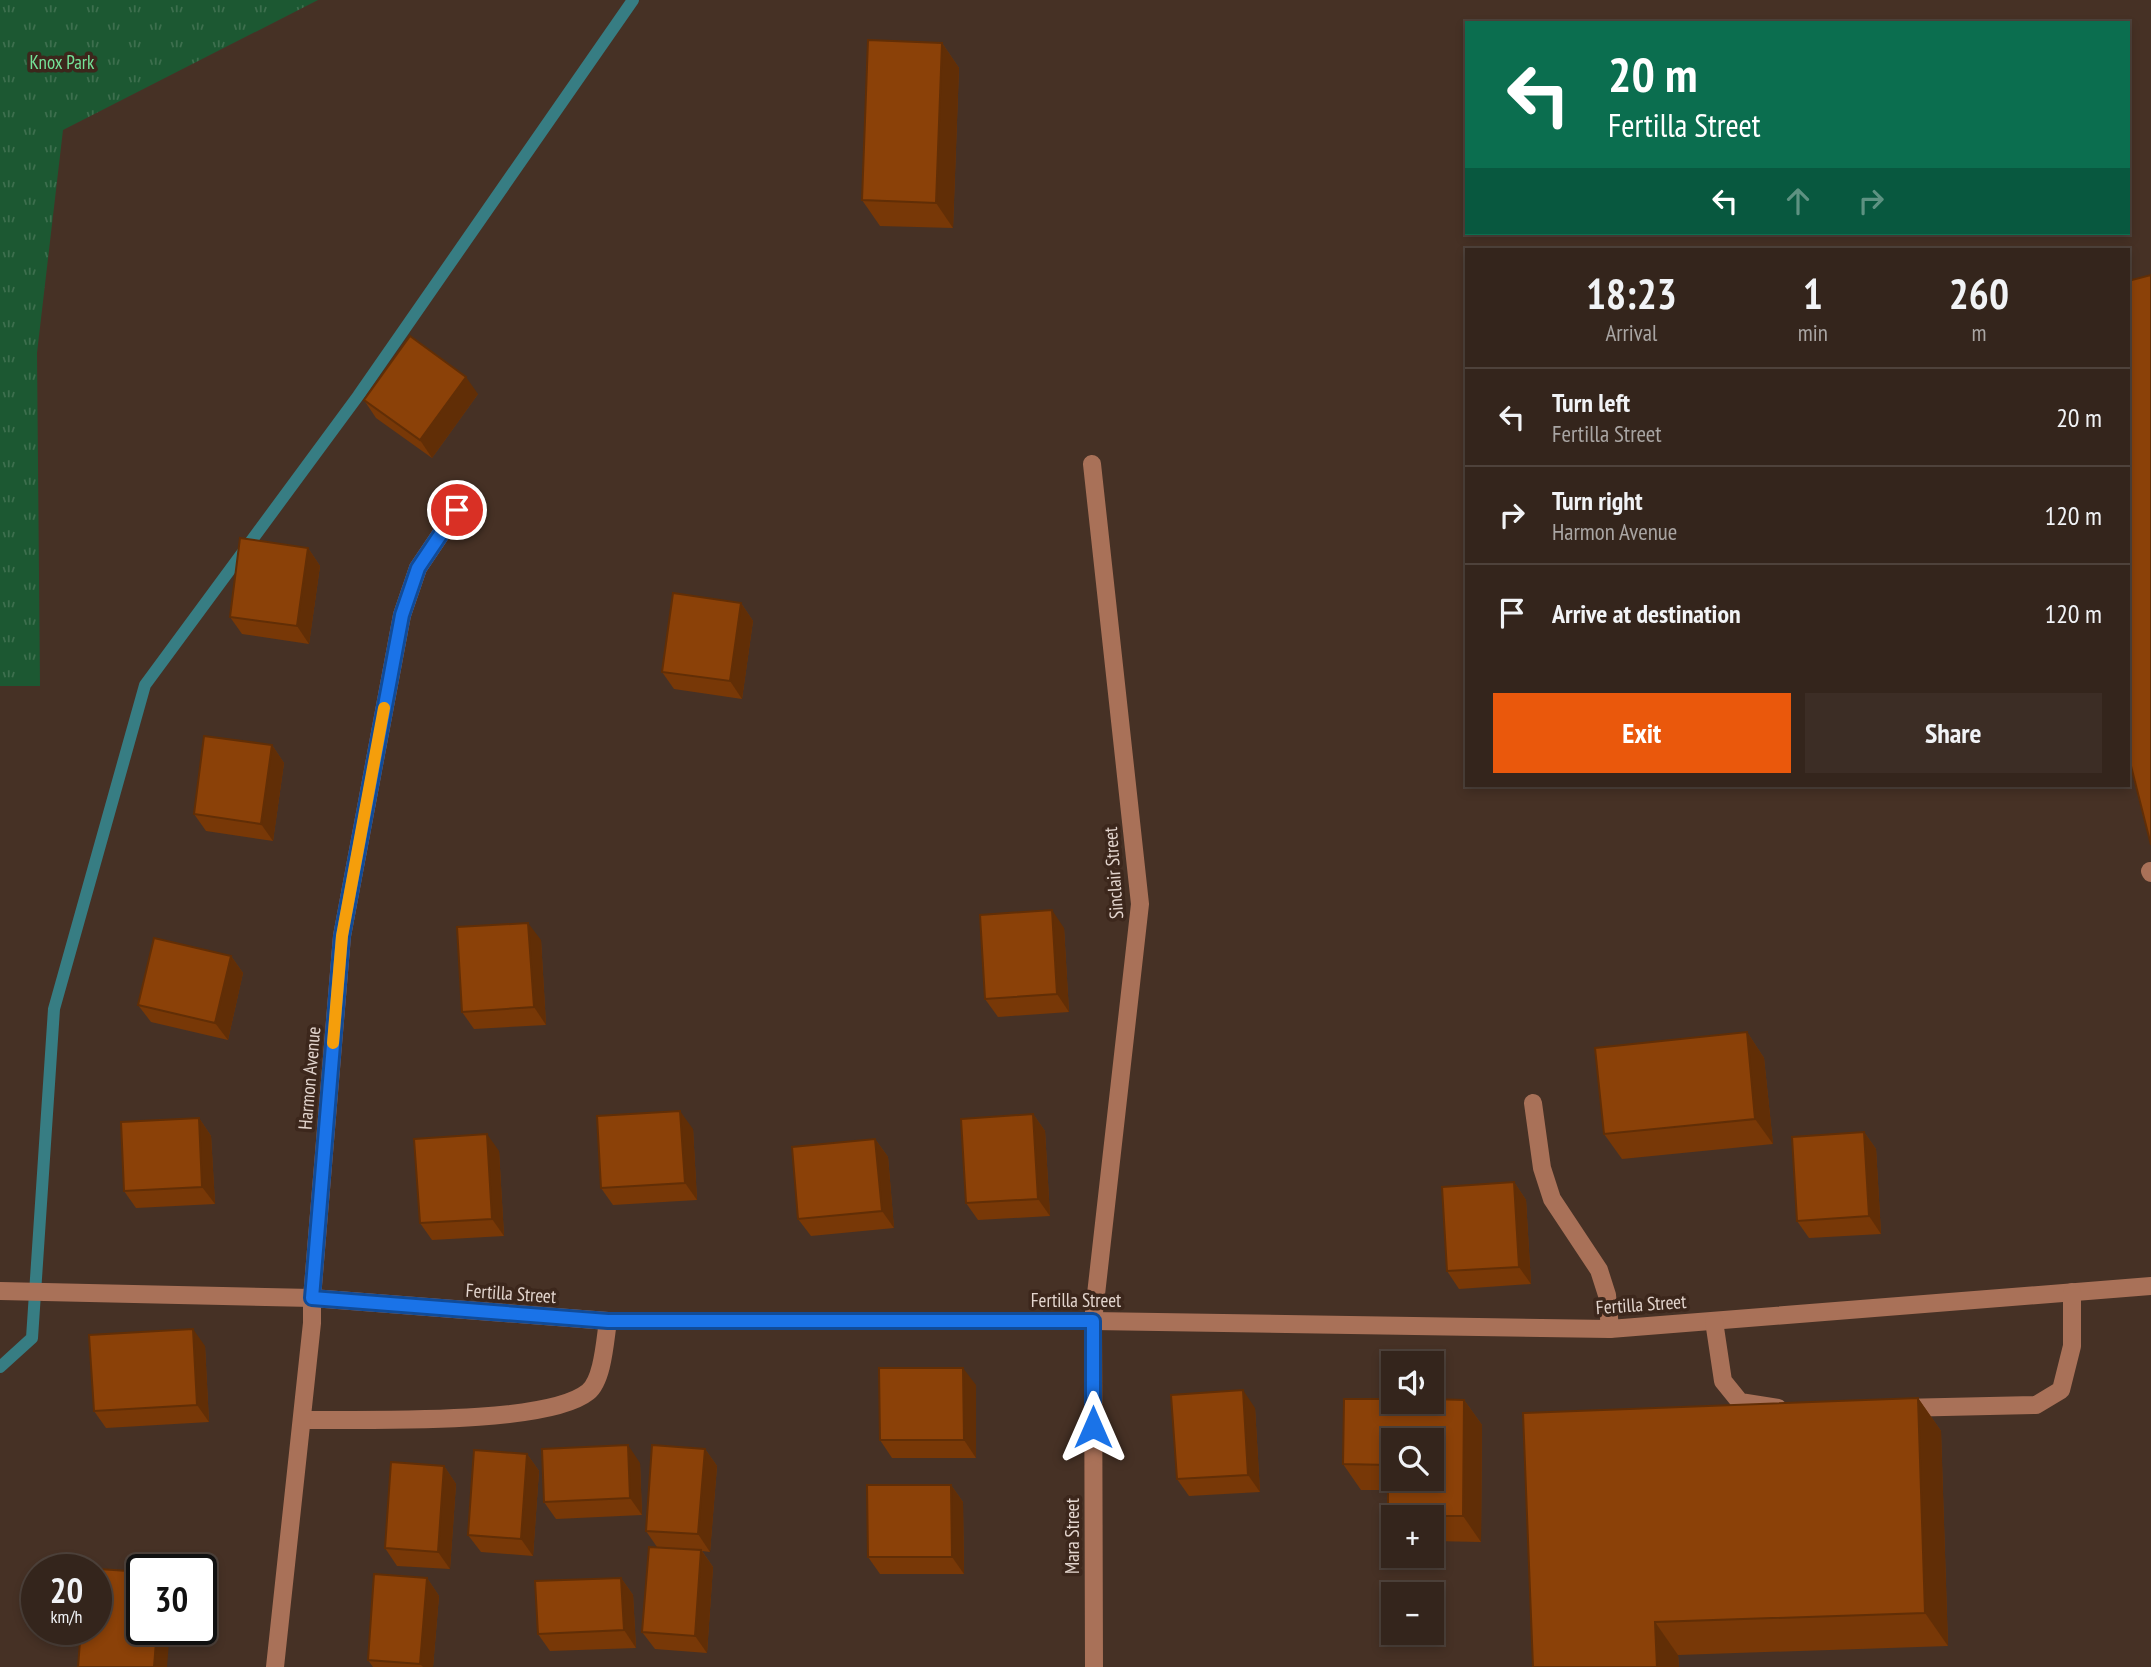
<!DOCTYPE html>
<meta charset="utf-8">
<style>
body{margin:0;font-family:"PT Sans Narrow",sans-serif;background:#3c2d25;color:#f1f3f6;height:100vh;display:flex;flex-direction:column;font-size:26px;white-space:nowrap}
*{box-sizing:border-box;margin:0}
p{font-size:23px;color:#a9a5a3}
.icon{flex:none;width:38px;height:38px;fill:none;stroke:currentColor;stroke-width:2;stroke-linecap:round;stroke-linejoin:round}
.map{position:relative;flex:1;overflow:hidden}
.details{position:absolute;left:1465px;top:248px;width:665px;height:539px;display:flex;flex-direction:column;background:#34251c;border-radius:0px;box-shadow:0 4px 10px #0003,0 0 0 2px #4e423b}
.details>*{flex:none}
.top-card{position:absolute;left:1465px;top:21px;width:665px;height:214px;border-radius:0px;box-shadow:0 4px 10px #0003,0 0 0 2px #4e423b;background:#0b6e4f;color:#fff;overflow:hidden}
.controls{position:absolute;left:1381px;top:1351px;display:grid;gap:14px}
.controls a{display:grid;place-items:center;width:63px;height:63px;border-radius:0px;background:#34251c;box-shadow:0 4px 10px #0003,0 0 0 2px #4e423b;font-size:35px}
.speed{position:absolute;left:21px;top:1554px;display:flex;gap:14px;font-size:35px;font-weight:700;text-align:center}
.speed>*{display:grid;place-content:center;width:91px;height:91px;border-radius:50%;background:#34251c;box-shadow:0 4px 10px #0003,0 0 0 2px #4e423b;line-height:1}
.speed small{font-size:18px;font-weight:400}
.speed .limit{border:4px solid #111;border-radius:10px;background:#fff;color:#111}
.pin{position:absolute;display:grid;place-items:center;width:60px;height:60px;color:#fff;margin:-30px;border:4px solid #fff;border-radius:50%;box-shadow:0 2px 7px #0007}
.me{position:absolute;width:77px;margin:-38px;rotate:0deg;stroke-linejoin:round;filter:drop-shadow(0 0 5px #0008)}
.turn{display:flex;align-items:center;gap:24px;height:147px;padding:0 28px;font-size:32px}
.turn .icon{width:91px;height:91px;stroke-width:2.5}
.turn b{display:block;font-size:49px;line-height:60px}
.lanes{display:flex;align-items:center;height:66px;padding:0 28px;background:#0003;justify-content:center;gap:35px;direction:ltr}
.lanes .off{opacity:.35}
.eta{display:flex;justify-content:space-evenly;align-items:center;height:119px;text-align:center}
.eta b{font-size:42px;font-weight:600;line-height:49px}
.primary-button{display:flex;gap:14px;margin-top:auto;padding:14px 28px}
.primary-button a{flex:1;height:80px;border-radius:0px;background:#ea580c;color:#fff;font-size:28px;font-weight:600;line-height:80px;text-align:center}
.primary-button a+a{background:#3c2d25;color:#f1f3f6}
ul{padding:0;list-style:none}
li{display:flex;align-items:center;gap:21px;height:98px;padding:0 28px;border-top:2px solid #4e423b}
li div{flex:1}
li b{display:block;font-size:26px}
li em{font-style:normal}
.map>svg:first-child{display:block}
.grass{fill:url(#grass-tufts)}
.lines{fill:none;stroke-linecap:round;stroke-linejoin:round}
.stream{stroke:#377d83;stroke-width:12}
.minor{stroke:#a97158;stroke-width:18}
.wall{fill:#783807}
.shaded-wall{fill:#612e06}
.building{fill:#8b4108;stroke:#612e06;stroke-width:2;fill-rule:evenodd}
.route-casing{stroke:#114b97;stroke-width:18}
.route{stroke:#1a73e8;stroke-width:12}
.slow{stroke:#f59e0b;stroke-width:12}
.labels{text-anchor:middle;stroke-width:7;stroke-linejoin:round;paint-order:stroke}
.park-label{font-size:19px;fill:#74e398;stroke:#3c271c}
.street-label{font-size:19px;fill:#e3d5ce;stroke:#3c271c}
</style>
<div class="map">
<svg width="2151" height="1667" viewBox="0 0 2151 1667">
<defs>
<pattern id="grass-tufts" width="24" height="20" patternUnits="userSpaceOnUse" patternTransform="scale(1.75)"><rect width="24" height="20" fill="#1c5832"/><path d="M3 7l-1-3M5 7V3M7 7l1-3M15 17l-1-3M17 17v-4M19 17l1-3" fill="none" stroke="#3d6f4e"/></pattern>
</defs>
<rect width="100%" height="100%" fill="#463125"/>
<!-- grass -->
<polygon class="grass" points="0,0 318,0 63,130 37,353 40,686 0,686"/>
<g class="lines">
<!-- stream -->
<polyline class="stream" points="0,1367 32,1338 54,1009 145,685 358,396 633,0"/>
<!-- minor -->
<g class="minor">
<polyline points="1092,464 1140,904 1093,1321 1094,1667"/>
<polyline points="2150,871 2151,873"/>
<polyline points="1533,1103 1542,1168 1552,1199 1599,1270 1607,1295 1610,1329"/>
<polyline points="0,1291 312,1298 608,1321 1093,1321 1610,1329 2151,1286"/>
<polyline points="1714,1321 1723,1381 1740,1402 1778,1408"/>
<polyline points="1900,1408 2036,1405 2061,1390 2072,1346 2072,1292"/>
<path d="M 302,1420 C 361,1419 546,1426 588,1392 C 603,1380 605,1340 608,1321"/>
<polyline points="275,1667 312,1323 312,1298 342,936 402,615 418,568 457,510"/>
</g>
</g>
<!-- wall -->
<g class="wall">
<polygon points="942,43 959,68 953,228 880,226 862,200"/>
<polygon points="478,394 432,458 376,418 364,400"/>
<polygon points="308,548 320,566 309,644 242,634 230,617"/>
<polygon points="741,603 753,621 742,699 674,689 662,672"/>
<polygon points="272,745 284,763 273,841 206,831 194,814"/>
<polygon points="1064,928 1069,1012 998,1017 985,999"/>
<polygon points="541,940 546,1025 474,1029 462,1012"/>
<polygon points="231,956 243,973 228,1040 151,1022 138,1005"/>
<polygon points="1747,1032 1764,1058 1773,1144 1622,1159 1604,1134"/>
<polygon points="1033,1114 1045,1131 1050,1216 978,1220 966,1203"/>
<polygon points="199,1118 211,1136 215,1204 136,1208 124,1191"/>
<polygon points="693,1129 697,1200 613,1205 601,1188"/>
<polygon points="1864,1132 1876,1149 1881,1234 1809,1238 1797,1221"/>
<polygon points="875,1139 888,1157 894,1228 811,1236 798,1219"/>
<polygon points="499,1151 504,1236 432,1240 420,1223"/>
<polygon points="1514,1182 1526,1200 1531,1284 1459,1289 1447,1271"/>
<polygon points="205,1346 209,1422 106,1428 94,1411"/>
<polygon points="976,1385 976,1458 892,1458 880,1440"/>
<polygon points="1918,1398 1941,1431 1948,1646 1678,1655 1679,1667 1533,1667"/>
<polygon points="1464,1400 1482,1425 1481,1542 1432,1541 1432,1517 1393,1517 1393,1523 1388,1516 1388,1490 1361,1490 1343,1464"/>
<polygon points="1255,1408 1260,1492 1189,1496 1177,1479"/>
<polygon points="705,1449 717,1466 710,1552 702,1551 713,1567 707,1653 655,1649 642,1632 657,1547 646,1531"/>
<polygon points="527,1454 539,1471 533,1556 481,1552 468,1535"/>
<polygon points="640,1463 642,1515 556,1519 544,1502"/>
<polygon points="444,1466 456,1484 450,1569 397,1566 385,1548"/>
<polygon points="951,1485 963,1502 964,1574 880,1574 868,1557"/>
<polygon points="427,1578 439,1596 433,1667 373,1667 368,1660"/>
<polygon points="621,1578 633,1595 636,1648 550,1651 538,1634"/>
</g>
<!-- shaded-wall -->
<g class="shaded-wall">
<polygon points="942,43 959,68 953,228 936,203"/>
<polygon points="466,377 478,394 432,458 420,440"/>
<polygon points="308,548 320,566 309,644 297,626"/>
<polygon points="741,603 753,621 742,699 730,681"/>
<polygon points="272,745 284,763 273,841 261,824"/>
<polygon points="1052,910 1064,928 1069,1012 1057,994"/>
<polygon points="528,923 541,940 546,1025 534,1007"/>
<polygon points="231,956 243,973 228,1040 215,1023"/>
<polygon points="1747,1032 1764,1058 1773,1144 1755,1119"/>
<polygon points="680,1111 693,1129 697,1200 685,1183"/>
<polygon points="1033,1114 1045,1131 1050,1216 1038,1199"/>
<polygon points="199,1118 211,1136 215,1204 202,1187"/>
<polygon points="1864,1132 1876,1149 1881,1234 1869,1216"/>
<polygon points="487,1134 499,1151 504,1236 492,1219"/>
<polygon points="875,1139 888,1157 894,1228 882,1211"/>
<polygon points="1514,1182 1526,1200 1531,1284 1519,1267"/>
<polygon points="193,1329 205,1346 209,1422 197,1405"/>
<polygon points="963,1368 976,1385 976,1458 964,1440"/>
<polygon points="1243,1390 1255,1408 1260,1492 1248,1475"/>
<polygon points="1918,1398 1941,1431 1948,1646 1925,1613"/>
<polygon points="1464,1400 1482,1425 1481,1542 1463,1516"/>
<polygon points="628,1445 640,1463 642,1515 630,1498"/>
<polygon points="705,1449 717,1466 710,1552 698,1534"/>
<polygon points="527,1454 539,1471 533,1556 521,1539"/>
<polygon points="444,1466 456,1484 450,1569 438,1552"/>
<polygon points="951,1485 963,1502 964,1574 952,1557"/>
<polygon points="701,1550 713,1567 707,1653 695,1636"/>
<polygon points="427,1578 439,1596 433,1667 423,1667 420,1664"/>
<polygon points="621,1578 633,1595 636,1648 624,1630"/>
<polygon points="1655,1622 1678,1655 1679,1667 1657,1667"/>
<polygon points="157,1629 170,1629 167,1667 154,1667"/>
</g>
<!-- building -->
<g class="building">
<polygon points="868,40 942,43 936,203 862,200"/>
<polygon points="2151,275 2151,845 2128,754 2128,281"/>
<polygon points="410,336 466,377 420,440 364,400"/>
<polygon points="240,538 308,548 297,626 230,617"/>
<polygon points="673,593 741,603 730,681 662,672"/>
<polygon points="204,736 272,745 261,824 194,814"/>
<polygon points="1052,910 1057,994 985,999 980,915"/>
<polygon points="528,923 534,1007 462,1012 457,927"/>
<polygon points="154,938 231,956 215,1023 138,1005"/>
<polygon points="1747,1032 1755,1119 1604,1134 1595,1048"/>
<polygon points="680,1111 685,1183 601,1188 597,1116"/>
<polygon points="1033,1114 1038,1199 966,1203 961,1119"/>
<polygon points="199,1118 202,1187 124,1191 121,1122"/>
<polygon points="1864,1132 1869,1216 1797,1221 1792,1137"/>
<polygon points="487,1134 492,1219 420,1223 414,1139"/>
<polygon points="875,1139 882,1211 798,1219 792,1147"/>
<polygon points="1514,1182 1519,1267 1447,1271 1442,1187"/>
<polygon points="193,1329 197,1405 94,1411 89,1335"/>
<polygon points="879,1368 963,1368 964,1440 880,1440"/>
<polygon points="1243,1390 1248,1475 1177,1479 1171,1395"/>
<polygon points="1918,1398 1925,1613 1655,1622 1657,1667 1533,1667 1523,1413"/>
<path d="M 1344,1399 L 1393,1399 L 1393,1402 L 1432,1402 L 1432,1399 L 1464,1400 L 1463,1516 L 1388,1516 L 1388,1465 L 1343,1464 ZM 1393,1440 L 1432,1440 L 1432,1479 L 1393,1479 Z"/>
<polygon points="628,1445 630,1498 544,1502 542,1449"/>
<polygon points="652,1445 705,1449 698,1534 646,1531"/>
<polygon points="474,1450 527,1454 521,1539 468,1535"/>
<polygon points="391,1462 444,1466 438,1552 385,1548"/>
<polygon points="867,1485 951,1485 952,1557 868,1557"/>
<polygon points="649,1547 701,1550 695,1636 642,1632"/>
<polygon points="85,1568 142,1572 142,1629 157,1629 154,1667 78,1667 81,1629 96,1629 96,1570 85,1570"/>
<polygon points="374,1574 427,1578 420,1664 368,1660"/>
<polygon points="621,1578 624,1630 538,1634 535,1581"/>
</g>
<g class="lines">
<defs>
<polyline id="route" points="457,510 418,568 402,615 342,936 312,1298 608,1321 1093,1321 1093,1427"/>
</defs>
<!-- route casing -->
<use href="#route" class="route-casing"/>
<!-- route -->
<use href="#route" class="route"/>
<!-- slow -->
<polyline class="slow" points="333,1043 342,936 384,708"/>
</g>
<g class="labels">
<!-- park labels -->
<g class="park-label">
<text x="62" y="69">Knox Park</text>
</g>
<!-- street labels -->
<g class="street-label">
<text transform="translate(1113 873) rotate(-94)" y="7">Sinclair Street</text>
<text transform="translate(309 1078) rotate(-85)" y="7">Harmon Avenue</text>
<text transform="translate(511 1293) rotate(4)" y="7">Fertilla Street</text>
<text x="1076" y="1307">Fertilla Street</text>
<text transform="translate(1641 1304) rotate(-4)" y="7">Fertilla Street</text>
<text transform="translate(1072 1536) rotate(-90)" y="7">Mara Street</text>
</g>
</g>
</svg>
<div class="controls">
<a><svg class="icon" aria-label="sound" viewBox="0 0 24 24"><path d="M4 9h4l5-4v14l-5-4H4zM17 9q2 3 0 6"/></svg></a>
<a><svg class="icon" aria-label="search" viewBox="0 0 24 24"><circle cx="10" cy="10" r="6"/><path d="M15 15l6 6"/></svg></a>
<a>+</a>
<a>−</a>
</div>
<div class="speed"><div>20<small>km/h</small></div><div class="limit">30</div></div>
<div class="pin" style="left:457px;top:510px;background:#d93025"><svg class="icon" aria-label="arrive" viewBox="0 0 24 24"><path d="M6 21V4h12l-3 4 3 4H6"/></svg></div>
<svg class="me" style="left:1093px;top:1427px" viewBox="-20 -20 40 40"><path d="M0-17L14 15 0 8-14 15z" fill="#1a73e8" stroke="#fff" stroke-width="4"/></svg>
<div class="top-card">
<div class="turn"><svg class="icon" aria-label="left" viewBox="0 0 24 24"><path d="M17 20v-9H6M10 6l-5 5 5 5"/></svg><div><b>20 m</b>Fertilla Street</div></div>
<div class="lanes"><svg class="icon" aria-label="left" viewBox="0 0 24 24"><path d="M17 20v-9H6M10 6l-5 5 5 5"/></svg><svg class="icon off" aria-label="ahead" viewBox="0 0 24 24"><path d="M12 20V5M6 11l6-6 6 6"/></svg><svg class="icon off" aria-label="right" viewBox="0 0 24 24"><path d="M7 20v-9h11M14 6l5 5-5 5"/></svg></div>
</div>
<section class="details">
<div class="eta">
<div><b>18:23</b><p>Arrival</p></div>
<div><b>1</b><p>min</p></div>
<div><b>260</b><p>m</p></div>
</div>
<ul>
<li><svg class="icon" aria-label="left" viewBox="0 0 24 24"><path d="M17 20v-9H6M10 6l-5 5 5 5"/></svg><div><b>Turn left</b><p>Fertilla Street</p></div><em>20 m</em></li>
<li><svg class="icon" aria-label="right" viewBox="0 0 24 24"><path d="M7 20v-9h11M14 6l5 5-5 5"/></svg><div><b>Turn right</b><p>Harmon Avenue</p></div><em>120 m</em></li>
<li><svg class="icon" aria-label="arrive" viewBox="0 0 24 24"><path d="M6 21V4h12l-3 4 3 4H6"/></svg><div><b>Arrive at destination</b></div><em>120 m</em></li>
</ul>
<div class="primary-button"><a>Exit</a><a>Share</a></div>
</section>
</div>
